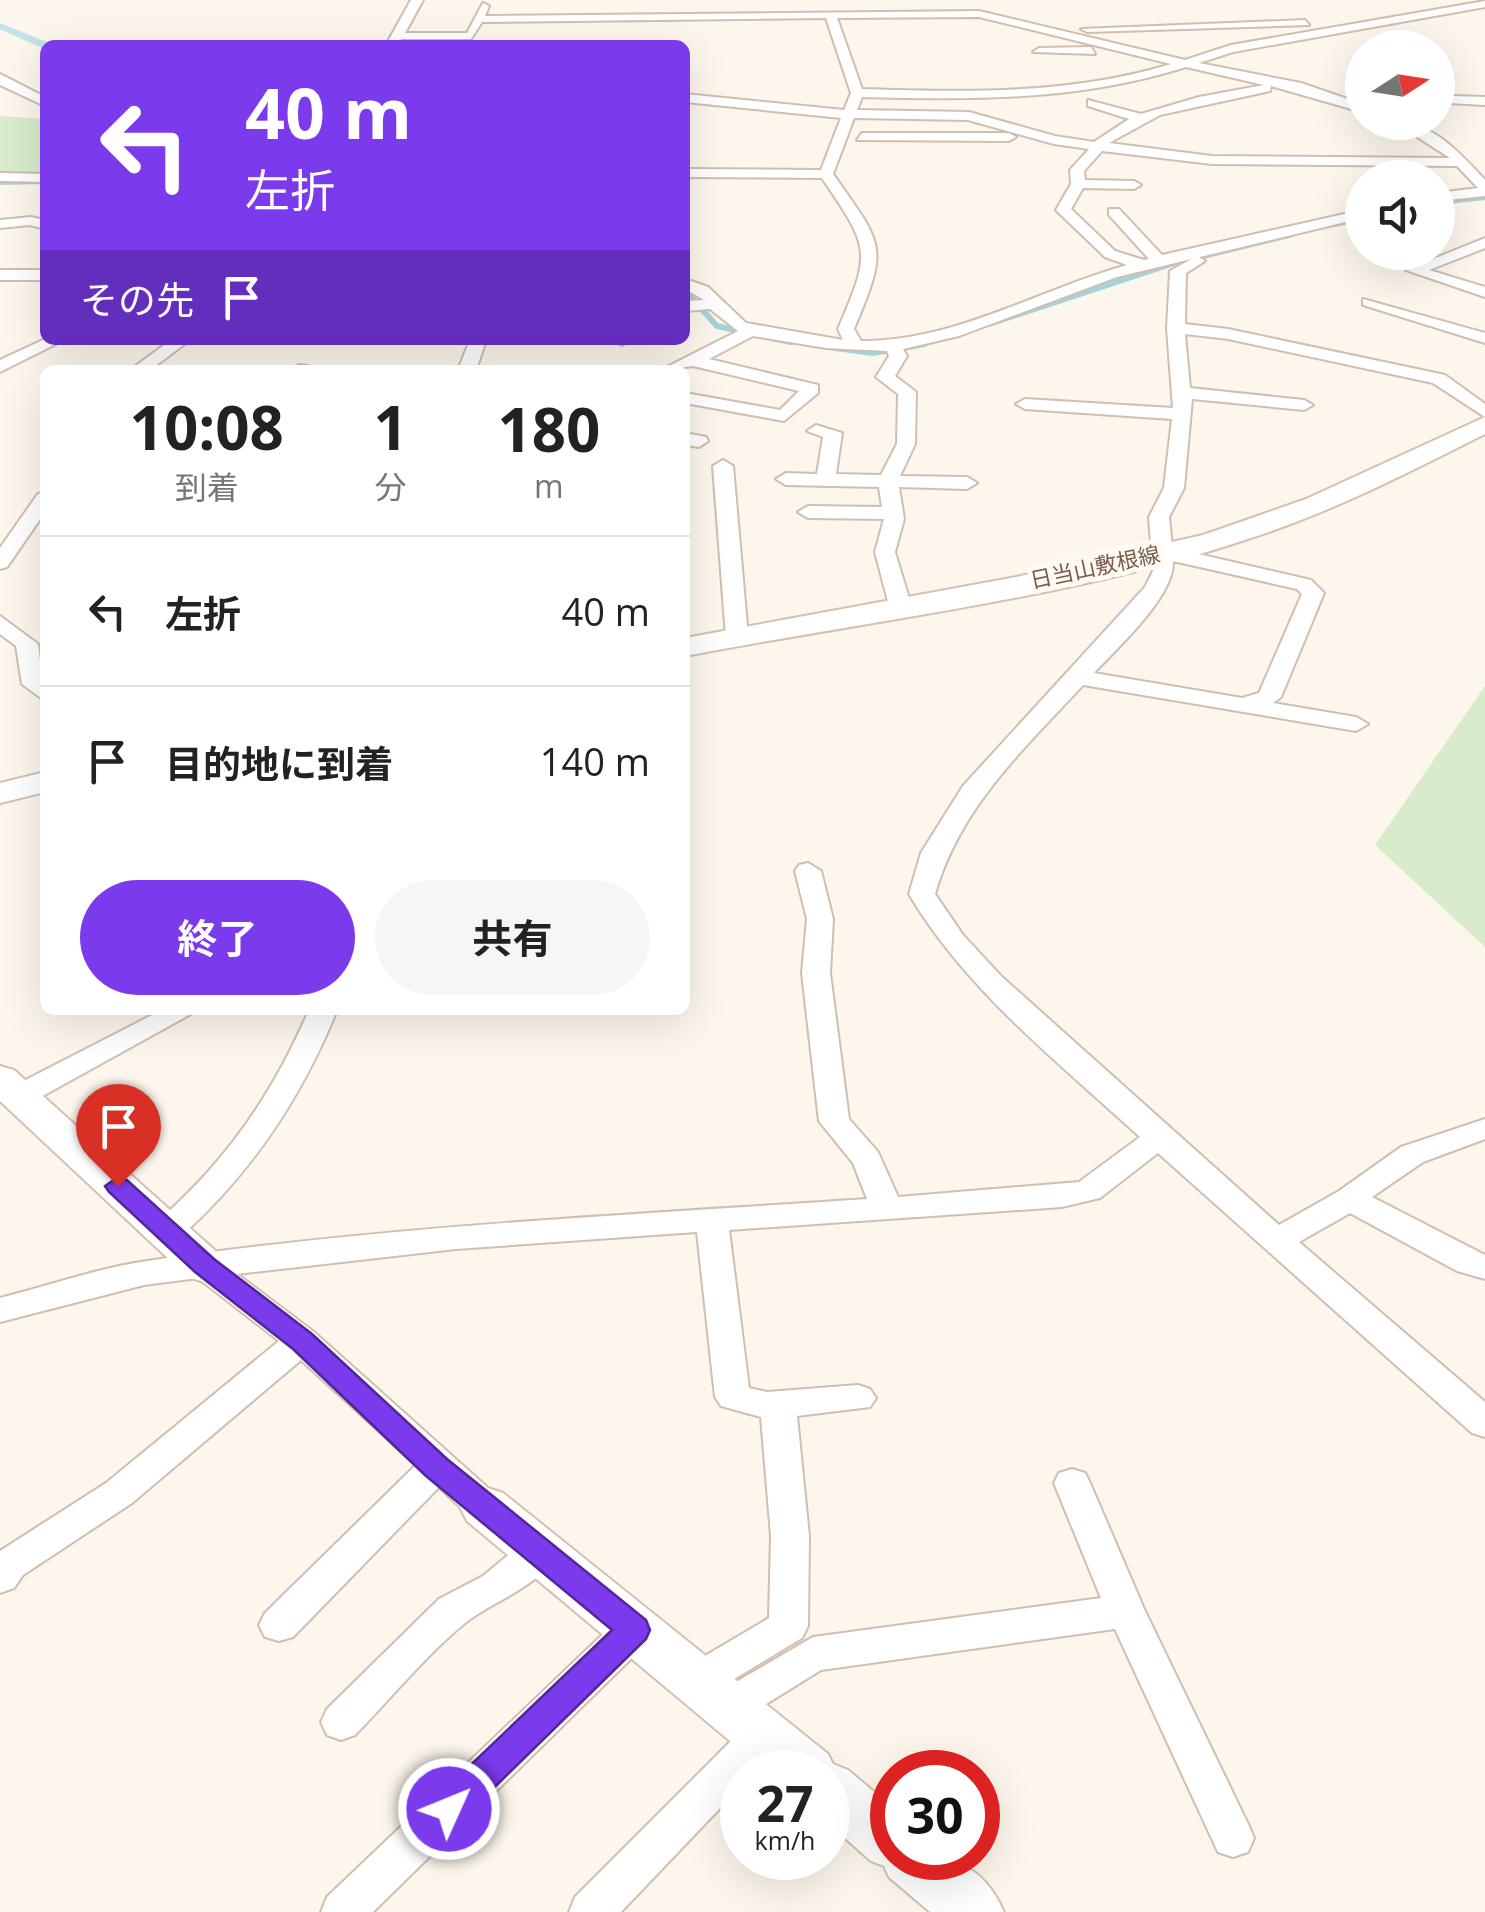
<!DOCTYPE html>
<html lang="ja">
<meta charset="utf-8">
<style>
body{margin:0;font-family:"Open Sans","Noto Sans JP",sans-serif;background:#f6f6f6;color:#222;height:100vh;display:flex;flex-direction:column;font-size:38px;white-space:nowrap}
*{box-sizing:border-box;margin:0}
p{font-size:32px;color:#767676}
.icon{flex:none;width:55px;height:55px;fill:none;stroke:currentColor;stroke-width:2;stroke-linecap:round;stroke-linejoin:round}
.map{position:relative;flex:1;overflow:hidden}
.side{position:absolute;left:40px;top:365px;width:650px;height:650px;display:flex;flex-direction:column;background:#fff;border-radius:15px;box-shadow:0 10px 40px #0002}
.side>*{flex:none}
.banner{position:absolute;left:40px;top:40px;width:650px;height:305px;border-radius:15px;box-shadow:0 10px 40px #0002;background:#7c3aed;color:#fff;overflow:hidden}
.needle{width:65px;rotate:78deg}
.fabs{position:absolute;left:1345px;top:30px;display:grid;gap:20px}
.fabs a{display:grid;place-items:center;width:110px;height:110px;border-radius:50%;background:#fff;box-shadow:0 10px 40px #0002;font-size:50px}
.speed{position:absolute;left:720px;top:1750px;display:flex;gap:20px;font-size:50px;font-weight:700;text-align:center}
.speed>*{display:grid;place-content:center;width:130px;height:130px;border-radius:50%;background:#fff;box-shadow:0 10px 40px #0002;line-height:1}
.speed small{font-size:25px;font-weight:400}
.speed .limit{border:15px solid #d22;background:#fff;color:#111}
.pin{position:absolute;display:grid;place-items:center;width:85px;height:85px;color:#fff;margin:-102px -42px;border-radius:50% 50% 50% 0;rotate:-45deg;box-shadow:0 0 10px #0007}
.pin .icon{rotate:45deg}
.me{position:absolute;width:110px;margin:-55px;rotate:46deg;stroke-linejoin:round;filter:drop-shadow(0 0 8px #0008)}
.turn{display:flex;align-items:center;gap:35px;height:210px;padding:0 40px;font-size:45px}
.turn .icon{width:130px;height:130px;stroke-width:2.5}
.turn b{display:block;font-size:70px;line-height:85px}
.then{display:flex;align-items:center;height:95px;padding:0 40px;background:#0003;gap:20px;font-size:38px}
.eta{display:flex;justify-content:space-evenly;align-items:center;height:170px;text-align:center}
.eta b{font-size:60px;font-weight:700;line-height:70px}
.primary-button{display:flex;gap:20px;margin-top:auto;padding:20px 40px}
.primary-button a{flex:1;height:115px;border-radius:60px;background:#7c3aed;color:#fff;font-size:40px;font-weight:700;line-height:115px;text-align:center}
.primary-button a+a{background:#f6f6f6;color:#222}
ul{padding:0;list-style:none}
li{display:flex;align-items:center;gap:30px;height:150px;padding:0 40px;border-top:2px solid #e0e0e0}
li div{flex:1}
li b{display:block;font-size:38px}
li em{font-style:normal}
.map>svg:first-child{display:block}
.green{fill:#d8ecc9}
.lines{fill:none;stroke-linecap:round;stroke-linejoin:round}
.stream{stroke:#a5d3da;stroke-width:6}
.canal{fill:#bfe3e8;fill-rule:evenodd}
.street-casing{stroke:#d1beb0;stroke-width:4}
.secondary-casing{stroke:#d6c0b0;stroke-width:4}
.street{fill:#fff;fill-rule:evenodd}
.secondary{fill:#fff;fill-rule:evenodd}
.route{fill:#7c3aed;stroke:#51269a;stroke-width:2.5}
.labels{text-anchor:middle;stroke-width:10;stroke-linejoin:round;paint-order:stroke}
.far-street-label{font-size:22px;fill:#7a5c4d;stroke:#fffaf3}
</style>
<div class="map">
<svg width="1485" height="1912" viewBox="0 0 1485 1912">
<rect width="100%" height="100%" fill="#fdf6ec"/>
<!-- green -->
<g class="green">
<polygon points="0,116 45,119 45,172 0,173"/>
<polygon points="1485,686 1485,947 1375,845"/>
</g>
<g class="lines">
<!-- stream -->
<g class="stream">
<polyline points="0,182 45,181"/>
<polyline points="1438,202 1485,197"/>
<polyline points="1334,224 1362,218"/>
<polyline points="1203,256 1293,234"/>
<polyline points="685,291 717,326 791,342"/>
<polyline points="989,324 1177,262"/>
<polyline points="828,347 873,353 925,344"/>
</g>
<!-- canal -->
<polygon class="canal" points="0,23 54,45 42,48 0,29"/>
<defs>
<g id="street">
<path d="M 411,0 L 423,0 L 405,33 L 467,33 L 483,3 L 489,6 L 485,16 L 979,11 L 1185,60 L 1231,45 L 1485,1 L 1485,7 L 1233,52 L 1199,63 L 1301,83 L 1362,104 L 1362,112 L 1271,86 L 1270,91 L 1160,115 L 1109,143 L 1212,156 L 1450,158 L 1394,122 C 1433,122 1460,153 1485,180 L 1485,196 L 1438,201 L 1438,193 L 1478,188 L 1457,166 L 1212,164 L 1102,151 L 1084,171 L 1085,180 L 1134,181 L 1141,185 L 1134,189 L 1083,188 L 1071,209 L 1115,251 L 1144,260 L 1149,259 L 1109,215 L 1109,209 L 1119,209 L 1162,255 L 1362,210 L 1362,218 L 1117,277 L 959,336 L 903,349 L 907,356 L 895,376 L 916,392 L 915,444 L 900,476 L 967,477 L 977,483 L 967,489 L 899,487 L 904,519 L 895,552 L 911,605 L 900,611 L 889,605 L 875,552 L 884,519 L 808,518 L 798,512 L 808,506 L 882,507 L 879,487 L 786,485 L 776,479 L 786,473 L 817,474 L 823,437 L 807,431 L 816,425 L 842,433 L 836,474 L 881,475 L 897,444 L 898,394 L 876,377 L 889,356 L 887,351 L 826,348 L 753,336 L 709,359 L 818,385 L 818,393 L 784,421 L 685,403 L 685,393 L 780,410 L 799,391 L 693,366 L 661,370 L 738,331 L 710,309 L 685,311 L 685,301 L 704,300 L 685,289 L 685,279 L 708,287 L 746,323 L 843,340 L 838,329 C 872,250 870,249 822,178 L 685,177 L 685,169 L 821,170 L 841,118 L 685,102 L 685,94 L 844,110 L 851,93 L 826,18 L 482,22 L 471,39 L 401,39 L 398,45 L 386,45 ZM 979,17 L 1171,64 C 1070,95 967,92 862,89 L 837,18 ZM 1186,67 L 1264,85 L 1199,97 L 1141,114 L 1088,100 L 1088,106 L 1129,119 L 1094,142 L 1055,136 L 969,112 L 857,110 L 862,97 C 973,100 1079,101 1186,67 ZM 854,118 L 968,120 L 1054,144 L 1089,149 L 1070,170 L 1071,184 L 1056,210 L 1105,257 L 1127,265 C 1038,290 956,341 861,341 L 854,329 C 889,246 884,246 833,174 Z"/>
<polygon points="1305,20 1309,25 1087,32 1081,29"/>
<polygon points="1091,47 1095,54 1033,52 1039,48"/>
<polygon points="0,74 45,97 45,106 0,85"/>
<polygon points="1453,96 1485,97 1485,105 1448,103"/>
<polygon points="862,133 1009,133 1016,137 1009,141 857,140"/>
<polygon points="0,173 45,174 45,182 0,181"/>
<polygon points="31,217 45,220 45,229 30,225 0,228 0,220"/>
<polygon points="1485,238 1485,248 1429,270 1485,287 1485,297 1406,270"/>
<path d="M 1197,256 L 1205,261 L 1186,273 L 1185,324 L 1228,329 L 1445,375 L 1485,404 L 1485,417 L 1433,383 L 1228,339 L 1185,334 L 1190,388 L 1304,400 L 1313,405 L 1304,410 L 1192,399 L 1184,488 L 1169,517 L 1172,548 L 1311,580 L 1324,593 L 1281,697 L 1273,703 L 1356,717 L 1368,724 L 1356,731 L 1083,685 C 1023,750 960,807 935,894 L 963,935 L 1002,977 L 1279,1225 L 1339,1191 L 1401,1147 L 1485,1119 L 1485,1139 L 1423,1162 L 1372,1197 L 1485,1255 L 1485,1279 L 1457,1271 L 1350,1213 L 1299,1242 L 1485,1402 L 1485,1437 L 1472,1433 L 1158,1153 L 1100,1198 L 1062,1207 L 729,1230 L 749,1388 L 767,1392 L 858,1385 L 870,1389 L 876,1398 L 870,1407 L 797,1416 L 809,1536 L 808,1626 L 802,1638 L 711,1693 L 697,1698 L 683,1693 L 677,1681 L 683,1669 L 769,1618 L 771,1536 L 761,1417 L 721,1406 L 715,1397 L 697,1232 L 456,1249 L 237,1274 L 314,1332 L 498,1497 L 504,1507 L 498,1517 C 472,1526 458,1504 439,1487 L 293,1637 L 279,1641 L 265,1637 L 259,1625 L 265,1613 L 416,1465 L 301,1360 L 132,1503 L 23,1575 L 14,1588 L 0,1593 L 0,1551 L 106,1483 L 279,1341 L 198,1278 L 144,1285 L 0,1322 L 0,1298 C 48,1286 98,1268 147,1261 C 385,1226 627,1215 867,1199 L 853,1163 L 819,1121 L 802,973 L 807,919 L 795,871 L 799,865 L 808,863 L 821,871 L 833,919 L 830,973 L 849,1119 L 878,1152 L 898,1197 L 1079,1182 L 1140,1137 C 1058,1062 966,990 909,894 L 921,853 L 963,786 L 1145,587 L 1153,571 L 1149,517 L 1164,488 L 1172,419 L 1025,409 L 1016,404 L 1025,399 L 1173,408 L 1167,328 L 1170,271 ZM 1173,561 L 1297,589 L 1302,594 L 1259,693 L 1242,698 L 1094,673 C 1117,648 1175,596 1173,561 Z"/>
<rect x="0" y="270" width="45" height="10"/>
<polygon points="1363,299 1485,333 1485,343 1363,305"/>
<polygon points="45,339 64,340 0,372 0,360"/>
<polygon points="171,340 190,340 150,370 130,370"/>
<polygon points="470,340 486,340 476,370 458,370"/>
<polygon points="613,340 630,340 622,345"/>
<polygon points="299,365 308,366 311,370 290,370"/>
<polygon points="685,433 706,437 708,441 699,447 685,445"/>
<polygon points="723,460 733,466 748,637 737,644 726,637 713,466"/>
<polygon points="45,492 45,512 7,567 0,569 0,548 38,494"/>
<polygon points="0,616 38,644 45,701 22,684 16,646 0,634"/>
<polygon points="162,1010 198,1010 30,1103 8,1103 4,1096 8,1089"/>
<path d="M 309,1010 L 337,1010 C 301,1099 251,1174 179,1238 L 157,1238 L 152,1230 L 157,1222 C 226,1162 273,1094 309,1010 Z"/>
<polygon points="1072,1469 1085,1473 1090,1483 1145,1611 1248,1824 1254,1838 1248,1852 1233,1857 1218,1852 1115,1629 821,1670 742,1719 728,1724 714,1719 708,1707 714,1695 813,1637 1101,1598 1054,1483 1059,1473"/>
<path d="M 538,1537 L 551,1541 L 557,1552 C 538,1589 495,1599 465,1623 C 426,1655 391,1698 355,1735 L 341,1740 L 327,1735 L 321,1722 L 327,1709 L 439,1599 L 483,1576 L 525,1541 Z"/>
<polygon points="634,1614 648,1618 654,1630 648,1642 373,1912 321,1912 327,1897 620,1618"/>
<polygon points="763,1718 777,1723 783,1736 755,1772 742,1772 742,1785 621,1912 569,1912 575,1897 749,1723"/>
</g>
<g id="secondary">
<path d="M 1485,417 L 1485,434 C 1411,471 1336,510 1257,536 C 1076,598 873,620 685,656 L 685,638 L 1016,577 L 1203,535 L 1306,499 Z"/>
<polygon points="45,772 45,792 0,803 0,783"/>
<polygon points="0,1066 14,1070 220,1255 226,1266 220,1277 204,1282 188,1277 0,1101"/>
<path d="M 485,1487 L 503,1493 L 828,1754 L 833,1764 L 848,1770 L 892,1807 L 892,1858 C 945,1858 979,1856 1004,1912 L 930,1912 L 889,1877 L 884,1866 L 871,1861 L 828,1823 L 828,1772 L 767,1772 L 467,1521 L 460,1507 L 467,1493 Z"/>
</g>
</defs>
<!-- street casing -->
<use href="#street" class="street-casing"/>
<!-- secondary casing -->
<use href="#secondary" class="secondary-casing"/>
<!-- street -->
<use href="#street" class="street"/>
<!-- secondary -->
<use href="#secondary" class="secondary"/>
</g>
<!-- route -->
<polygon class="route" points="118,1177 127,1180 214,1259 312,1334 447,1459 646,1620 650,1630 646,1639 461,1820 449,1825 436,1820 431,1809 436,1798 612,1630 426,1476 293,1349 195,1272 109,1192 105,1186"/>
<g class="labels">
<!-- far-street labels -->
<g class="far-street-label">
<text transform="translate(1095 567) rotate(-12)" y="8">日当山敷根線</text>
</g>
</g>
</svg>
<div class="fabs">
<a><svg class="needle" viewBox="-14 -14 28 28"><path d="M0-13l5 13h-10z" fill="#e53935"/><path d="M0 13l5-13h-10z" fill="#767676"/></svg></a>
<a><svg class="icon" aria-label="sound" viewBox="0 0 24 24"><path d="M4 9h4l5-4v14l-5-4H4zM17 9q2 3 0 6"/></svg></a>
</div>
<div class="speed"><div>27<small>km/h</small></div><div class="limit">30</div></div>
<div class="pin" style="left:118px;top:1186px;background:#d93025"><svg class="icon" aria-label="arrive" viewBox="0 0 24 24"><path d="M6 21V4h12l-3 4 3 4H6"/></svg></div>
<svg class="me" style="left:449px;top:1809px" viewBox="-20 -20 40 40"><circle r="17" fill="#7c3aed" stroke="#fff" stroke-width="3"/><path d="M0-11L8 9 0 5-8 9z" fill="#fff"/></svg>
<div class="banner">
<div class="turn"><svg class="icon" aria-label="left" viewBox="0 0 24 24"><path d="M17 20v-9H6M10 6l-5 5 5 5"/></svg><div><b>40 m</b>左折</div></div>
<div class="then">その先<svg class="icon" aria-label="arrive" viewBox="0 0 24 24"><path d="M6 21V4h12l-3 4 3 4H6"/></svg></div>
</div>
<section class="side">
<div class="eta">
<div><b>10:08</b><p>到着</p></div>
<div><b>1</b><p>分</p></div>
<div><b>180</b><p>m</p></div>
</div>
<ul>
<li><svg class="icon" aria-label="left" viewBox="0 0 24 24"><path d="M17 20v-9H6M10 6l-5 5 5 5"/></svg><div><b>左折</b></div><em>40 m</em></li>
<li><svg class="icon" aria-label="arrive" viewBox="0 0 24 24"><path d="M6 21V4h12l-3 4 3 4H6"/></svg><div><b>目的地に到着</b></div><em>140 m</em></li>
</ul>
<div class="primary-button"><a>終了</a><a>共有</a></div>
</section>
</div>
